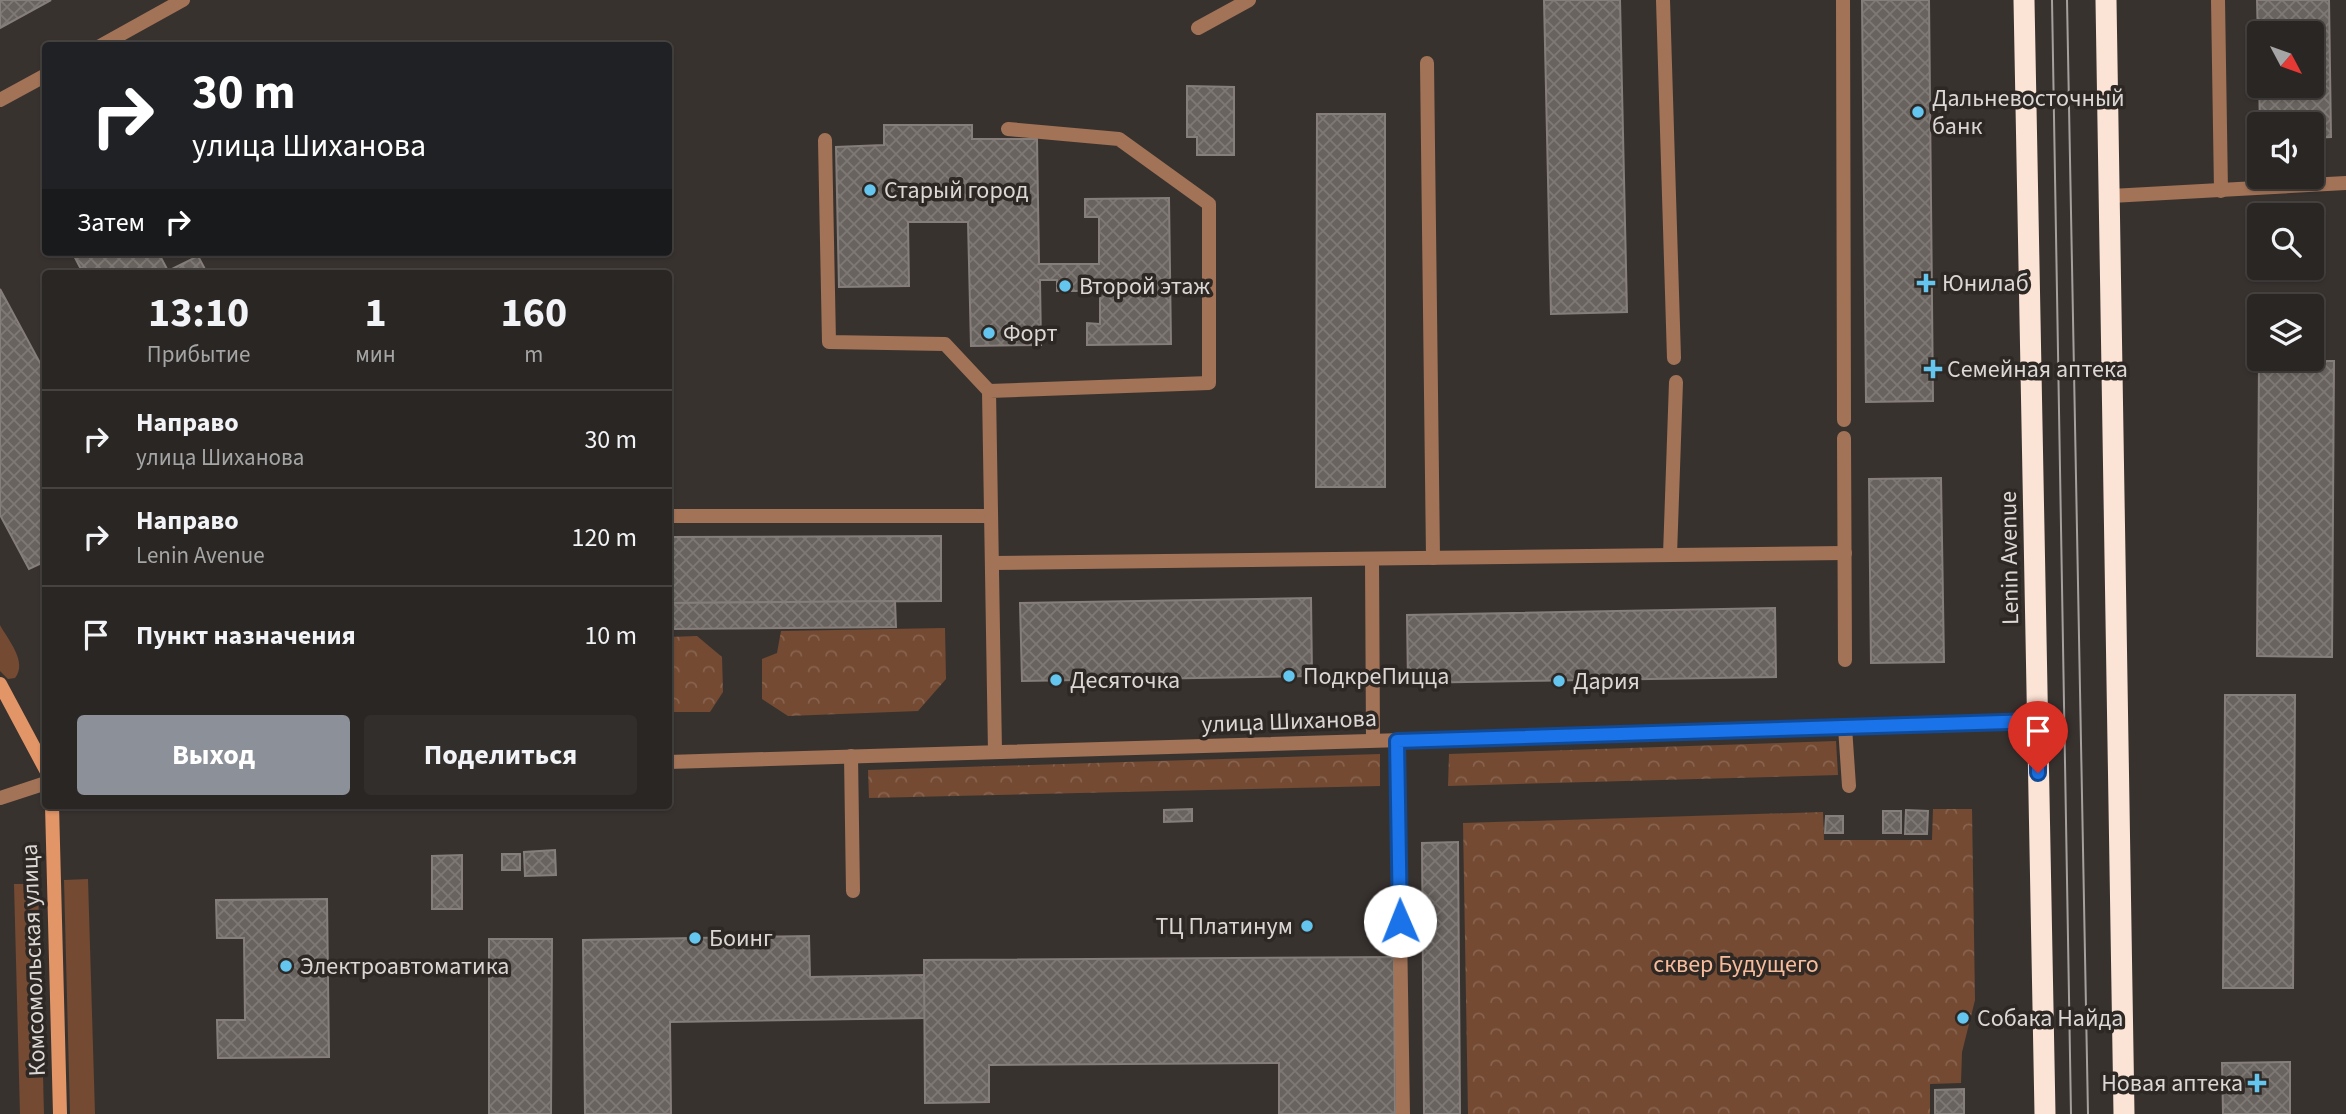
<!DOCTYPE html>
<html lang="ru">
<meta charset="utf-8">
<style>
body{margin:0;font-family:"Source Sans 3",sans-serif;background:#322e2b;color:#f1f3f6;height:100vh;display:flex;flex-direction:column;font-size:26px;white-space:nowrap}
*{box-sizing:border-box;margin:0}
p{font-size:23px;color:#a5a5a6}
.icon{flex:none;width:38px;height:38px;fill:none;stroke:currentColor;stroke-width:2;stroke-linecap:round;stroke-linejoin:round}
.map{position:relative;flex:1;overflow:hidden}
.side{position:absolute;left:42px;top:270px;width:630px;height:539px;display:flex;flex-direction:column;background:#2a2623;border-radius:7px;box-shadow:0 2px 5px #0004,0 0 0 2px #464341}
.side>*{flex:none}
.top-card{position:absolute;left:42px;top:42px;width:630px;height:214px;border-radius:7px;box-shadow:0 2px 5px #0004,0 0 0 2px #464341;background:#202124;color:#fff;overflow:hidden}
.needle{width:46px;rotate:131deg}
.buttons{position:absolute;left:2247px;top:21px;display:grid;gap:14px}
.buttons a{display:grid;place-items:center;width:77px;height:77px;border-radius:7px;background:#2a2623;box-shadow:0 2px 5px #0004,0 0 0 2px #464341;font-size:35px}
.pin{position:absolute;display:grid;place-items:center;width:60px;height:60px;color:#fff;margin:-72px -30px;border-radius:50% 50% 50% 0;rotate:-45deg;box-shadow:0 0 7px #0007}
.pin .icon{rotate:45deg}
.me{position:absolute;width:77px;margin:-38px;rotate:359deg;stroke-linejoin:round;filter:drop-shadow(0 0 5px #0008)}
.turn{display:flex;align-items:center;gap:24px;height:147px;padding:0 35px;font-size:32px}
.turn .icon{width:91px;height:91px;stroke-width:2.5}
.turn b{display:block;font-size:49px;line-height:60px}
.then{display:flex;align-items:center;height:66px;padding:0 35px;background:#0003;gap:14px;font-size:26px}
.eta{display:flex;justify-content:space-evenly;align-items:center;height:119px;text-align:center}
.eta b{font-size:42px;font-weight:700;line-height:49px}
.cta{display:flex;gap:14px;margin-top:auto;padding:14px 35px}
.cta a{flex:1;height:80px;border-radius:7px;background:#8c9099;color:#fff;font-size:28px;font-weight:700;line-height:80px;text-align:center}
.cta a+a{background:#322e2b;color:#f1f3f6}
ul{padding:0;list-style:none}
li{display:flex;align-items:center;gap:21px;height:98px;padding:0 35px;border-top:2px solid #464341}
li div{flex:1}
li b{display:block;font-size:26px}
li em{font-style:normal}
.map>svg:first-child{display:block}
.green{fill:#744a32}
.forest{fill:url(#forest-crowns)}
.building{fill:url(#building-cross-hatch);stroke:#857e7a;stroke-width:2;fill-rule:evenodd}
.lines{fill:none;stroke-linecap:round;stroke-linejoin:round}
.lane{stroke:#a37357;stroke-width:14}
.street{stroke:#a37357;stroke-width:14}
.secondary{stroke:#e29567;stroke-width:14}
.highway{stroke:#fbe3d5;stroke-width:21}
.tram{stroke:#a5a09e;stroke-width:2}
.route-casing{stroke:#114b97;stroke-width:18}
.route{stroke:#1a73e8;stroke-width:12}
.poi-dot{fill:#64c5ee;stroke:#2e2825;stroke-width:2.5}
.labels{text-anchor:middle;stroke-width:7;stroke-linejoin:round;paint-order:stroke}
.poi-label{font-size:24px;fill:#dbd7d5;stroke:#2e2825;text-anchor:start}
.street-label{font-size:24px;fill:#dbd7d5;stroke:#2e2825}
.park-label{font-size:24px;fill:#f6bc9b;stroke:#2e2825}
</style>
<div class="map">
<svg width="2346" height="1114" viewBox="0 0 2346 1114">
<defs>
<pattern id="forest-crowns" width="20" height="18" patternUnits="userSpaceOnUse" patternTransform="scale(1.75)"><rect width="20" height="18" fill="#744a32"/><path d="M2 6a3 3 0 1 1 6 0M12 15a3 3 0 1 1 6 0" fill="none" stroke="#87634f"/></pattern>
<pattern id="building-cross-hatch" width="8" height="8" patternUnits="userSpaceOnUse" patternTransform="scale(1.75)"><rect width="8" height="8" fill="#69635f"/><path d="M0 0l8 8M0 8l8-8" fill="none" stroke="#7e7975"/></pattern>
</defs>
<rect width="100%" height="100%" fill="#38322f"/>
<!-- green -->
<g class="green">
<path d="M 0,625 C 8,640 28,662 15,678 L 8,679 L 0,671 Z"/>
<polygon points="88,879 95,1114 70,1114 64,880"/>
<polygon points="14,884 38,884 44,1114 20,1114"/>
</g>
<!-- forest -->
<g class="forest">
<polygon points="945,628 946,679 918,711 788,716 762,699 762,659 777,653 781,631"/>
<polygon points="697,636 722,657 723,692 710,712 669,712 669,637"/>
<polygon points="1836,741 1838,775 1448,786 1449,754"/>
<polygon points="1380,754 1380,786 869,798 868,770"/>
<polygon points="1933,809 1972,809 1975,1000 1962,1052 1961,1083 1930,1084 1930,1114 1468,1114 1463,823 1823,812 1824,840 1932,840"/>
</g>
<!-- building -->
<g class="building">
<polygon points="0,0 51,0 0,28"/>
<polygon points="1544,0 1620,0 1627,312 1551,314"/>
<polygon points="1862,0 1929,0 1933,401 1866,402"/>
<path d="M 2257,0 L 2329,0 L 2331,137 L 2312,138 L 2312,124 L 2260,124 ZM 2259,33 L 2312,33 L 2312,86 L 2259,86 Z"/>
<polygon points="1187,86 1234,87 1234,155 1197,155 1197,137 1187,137"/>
<polygon points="1317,114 1385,114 1385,487 1316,487"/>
<polygon points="884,125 972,125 972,139 1037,139 1039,264 1099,264 1099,217 1085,217 1085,199 1169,198 1171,344 1087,345 1087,323 1100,324 1100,280 1081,280 1081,291 1057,291 1057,280 1040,280 1041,345 971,346 968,222 908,222 909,286 839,287 836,147 884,145"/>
<polygon points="72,252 158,252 168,271 198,256 207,273 83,273"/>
<polygon points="0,289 46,374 46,561 29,569 0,515"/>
<polygon points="2259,361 2334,361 2332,657 2257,656"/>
<polygon points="1941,478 1944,662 1871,663 1869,479"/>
<polygon points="941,536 941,601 668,603 668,537"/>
<polygon points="1311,598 1312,676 1022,681 1020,603"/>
<polygon points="895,601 896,627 668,629 668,603"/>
<polygon points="1775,608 1776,677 1408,683 1407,615"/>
<polygon points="2225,695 2295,695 2293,988 2223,988"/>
<polygon points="1192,809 1192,821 1164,822 1164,810"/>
<polygon points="1906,810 1928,811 1927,834 1905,834"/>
<rect x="1883" y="811" width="18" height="22"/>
<polygon points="1826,816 1843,816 1843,833 1825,833"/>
<polygon points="1458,842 1460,1114 1424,1114 1422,843"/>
<polygon points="555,850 556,875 525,876 524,852"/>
<rect x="502" y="854" width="18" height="16"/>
<polygon points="462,855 462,909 432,909 432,856"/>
<polygon points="327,899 329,1057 218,1058 217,1020 245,1020 244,938 217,938 216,900"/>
<polygon points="809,936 810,977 924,975 925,1018 670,1022 671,1114 585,1114 583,940"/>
<polygon points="489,939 552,939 551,1114 489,1114"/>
<polygon points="1394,957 1395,1114 1279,1114 1279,1063 989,1065 989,1102 925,1103 924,960"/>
<polygon points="2290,1062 2290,1114 2223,1114 2222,1063"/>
<polygon points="1964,1089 1964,1114 1935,1114 1935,1090"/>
</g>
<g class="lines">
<!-- lane -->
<g class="lane">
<polyline points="1663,0 1674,358"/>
<polyline points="1843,0 1844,420"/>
<polyline points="2218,0 2221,191"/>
<polyline points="1198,28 1249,0"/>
<polyline points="100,46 183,0"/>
<polyline points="1427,63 1433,558"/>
<polyline points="0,100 46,75"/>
<polyline points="825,140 829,342 945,344 989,391"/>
<polyline points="2111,196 2346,183"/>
<polyline points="1844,438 1845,660"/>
<polyline points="668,516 991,516"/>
<polyline points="1670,555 1676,382"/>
<polyline points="1372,559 1373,740"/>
<polyline points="992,563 1845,553"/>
<polyline points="1845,727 1849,786"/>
<polyline points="1397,741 1403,1114"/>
<polyline points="995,752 989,391 1209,383 1209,204 1119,139 1008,129"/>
<polyline points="851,756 853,891"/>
</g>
<!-- street -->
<g class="street">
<polyline points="668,762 2037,721"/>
<polyline points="0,798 46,783"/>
</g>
<!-- secondary -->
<g class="secondary">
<polyline points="0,684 46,770"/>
<polyline points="52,805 60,1114"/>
</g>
<!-- highway -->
<g class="highway">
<polyline points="2024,0 2045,1114"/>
<polyline points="2106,0 2124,1114"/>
</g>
<!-- tram -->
<g class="tram">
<polyline points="2052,0 2071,1114"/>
<polyline points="2067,0 2088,1114"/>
</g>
</g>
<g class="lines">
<defs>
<polyline id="route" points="1400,921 1397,741 2038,721 2038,773"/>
</defs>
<!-- route casing -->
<use href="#route" class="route-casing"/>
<!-- route -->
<use href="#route" class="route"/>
</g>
<!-- markers -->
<g class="poi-dot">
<circle cx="1918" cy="112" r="7"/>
<circle cx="870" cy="190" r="7"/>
<path d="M1922.5 272.5h7v7h7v7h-7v7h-7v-7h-7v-7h7z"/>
<circle cx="1065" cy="286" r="7"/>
<circle cx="989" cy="333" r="7"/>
<path d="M1929.5 358.5h7v7h7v7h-7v7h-7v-7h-7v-7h7z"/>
<circle cx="1289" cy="676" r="7"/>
<circle cx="1056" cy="680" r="7"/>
<circle cx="1559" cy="681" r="7"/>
<circle cx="1307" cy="926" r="7"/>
<circle cx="695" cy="938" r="7"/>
<circle cx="286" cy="966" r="7"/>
<circle cx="1963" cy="1018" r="7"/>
<path d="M2253.5 1072.5h7v7h7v7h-7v7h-7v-7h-7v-7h7z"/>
</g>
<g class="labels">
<!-- poi labels -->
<g class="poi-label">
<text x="1932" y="106">Дальневосточный<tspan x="1932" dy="28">банк</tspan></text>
<text x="884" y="198">Старый город</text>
<text x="1942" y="291">Юнилаб</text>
<text x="1079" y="294">Второй этаж</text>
<text x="1003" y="341">Форт</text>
<text x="1947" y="377">Семейная аптека</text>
<text x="1303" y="684">ПодкреПицца</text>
<text x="1070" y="688">Десяточка</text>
<text x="1573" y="689">Дария</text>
<text x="1293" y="934" text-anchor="end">ТЦ Платинум</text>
<text x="709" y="946">Боинг</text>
<text x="300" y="974">Электроавтоматика</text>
<text x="1977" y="1026">Собака Найда</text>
<text x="2243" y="1091" text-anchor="end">Новая аптека</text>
</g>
<!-- street labels -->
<g class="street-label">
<text transform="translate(2009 558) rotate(-91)" y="8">Lenin Avenue</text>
<text transform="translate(1289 721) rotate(-2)" y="8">улица Шиханова</text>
<text transform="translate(33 960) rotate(-92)" y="8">Комсомольская улица</text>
</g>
<!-- park labels -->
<g class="park-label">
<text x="1736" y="972">сквер Будущего</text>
</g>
</g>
</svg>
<div class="buttons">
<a><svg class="needle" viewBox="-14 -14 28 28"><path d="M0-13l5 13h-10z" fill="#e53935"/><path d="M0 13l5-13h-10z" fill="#a5a5a6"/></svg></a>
<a><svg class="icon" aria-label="sound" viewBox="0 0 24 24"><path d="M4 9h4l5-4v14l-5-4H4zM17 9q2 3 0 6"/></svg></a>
<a><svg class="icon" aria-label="search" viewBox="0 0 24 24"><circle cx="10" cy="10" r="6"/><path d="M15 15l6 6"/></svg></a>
<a><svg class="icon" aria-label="layers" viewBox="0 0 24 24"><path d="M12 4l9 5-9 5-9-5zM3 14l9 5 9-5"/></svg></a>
</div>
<div class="pin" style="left:2038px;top:773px;background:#d93025"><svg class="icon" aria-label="arrive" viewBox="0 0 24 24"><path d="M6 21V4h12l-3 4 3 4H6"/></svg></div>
<svg class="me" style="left:1400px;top:921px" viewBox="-20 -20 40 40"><circle r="19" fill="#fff"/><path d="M0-13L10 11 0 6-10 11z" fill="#1a73e8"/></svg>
<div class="top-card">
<div class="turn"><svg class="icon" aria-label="right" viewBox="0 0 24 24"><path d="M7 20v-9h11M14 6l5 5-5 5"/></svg><div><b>30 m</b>улица Шиханова</div></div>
<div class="then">Затем<svg class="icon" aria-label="right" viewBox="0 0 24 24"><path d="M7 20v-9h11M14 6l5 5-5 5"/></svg></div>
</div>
<section class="side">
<div class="eta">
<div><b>13:10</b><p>Прибытие</p></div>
<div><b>1</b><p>мин</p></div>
<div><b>160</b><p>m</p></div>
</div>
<ul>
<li><svg class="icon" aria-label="right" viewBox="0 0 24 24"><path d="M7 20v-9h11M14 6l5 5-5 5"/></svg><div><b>Направо</b><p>улица Шиханова</p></div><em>30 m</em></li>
<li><svg class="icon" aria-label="right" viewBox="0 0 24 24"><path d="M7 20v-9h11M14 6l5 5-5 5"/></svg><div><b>Направо</b><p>Lenin Avenue</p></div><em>120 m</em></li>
<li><svg class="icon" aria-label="arrive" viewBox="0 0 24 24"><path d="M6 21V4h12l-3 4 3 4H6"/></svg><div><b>Пункт назначения</b></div><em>10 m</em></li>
</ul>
<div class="cta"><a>Выход</a><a>Поделиться</a></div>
</section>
</div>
